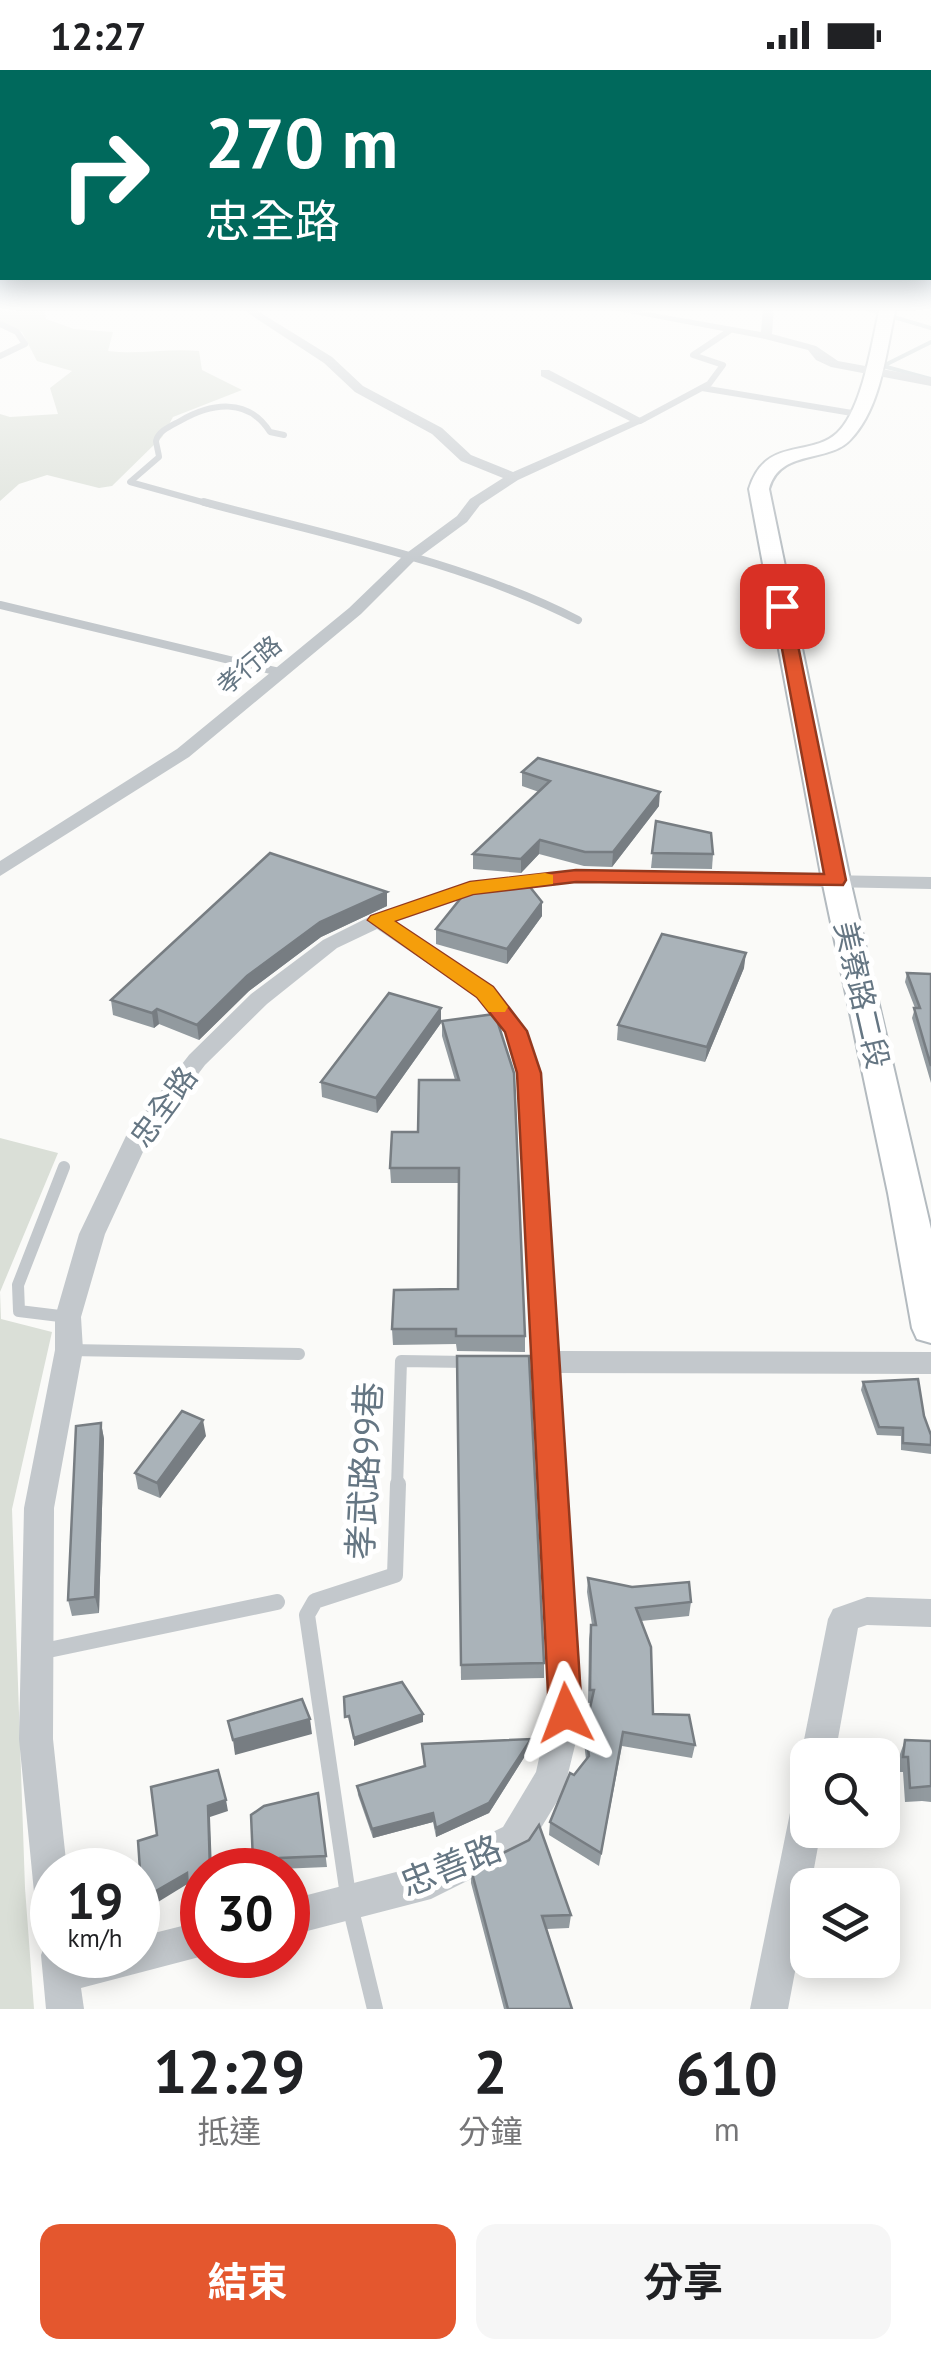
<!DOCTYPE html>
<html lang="zh-TW">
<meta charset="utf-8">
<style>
body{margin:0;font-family:"PT Sans","Noto Sans TC",sans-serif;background:#f6f6f6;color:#202124;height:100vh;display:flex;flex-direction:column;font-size:38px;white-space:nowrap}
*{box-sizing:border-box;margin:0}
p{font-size:32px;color:#757577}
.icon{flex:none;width:55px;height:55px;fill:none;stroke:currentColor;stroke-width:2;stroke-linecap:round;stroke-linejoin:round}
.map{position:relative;height:1939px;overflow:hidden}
.panel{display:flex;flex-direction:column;background:#fff;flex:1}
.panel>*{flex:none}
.banner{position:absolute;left:0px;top:0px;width:932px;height:210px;box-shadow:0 5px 25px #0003;background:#00695c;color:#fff;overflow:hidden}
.buttons{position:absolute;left:790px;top:1668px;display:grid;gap:20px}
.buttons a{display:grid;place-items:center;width:110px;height:110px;border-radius:20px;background:#fff;box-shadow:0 5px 25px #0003;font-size:50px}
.speed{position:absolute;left:30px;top:1778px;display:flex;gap:20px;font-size:50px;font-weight:700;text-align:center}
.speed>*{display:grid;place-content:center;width:130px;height:130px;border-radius:50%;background:#fff;box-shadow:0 5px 25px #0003;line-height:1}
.speed small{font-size:25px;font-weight:400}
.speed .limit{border:15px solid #d22;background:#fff;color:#111}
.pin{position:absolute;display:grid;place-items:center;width:85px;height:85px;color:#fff;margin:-42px;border-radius:20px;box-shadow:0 5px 15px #0006}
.me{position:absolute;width:110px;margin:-55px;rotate:357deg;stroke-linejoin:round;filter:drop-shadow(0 0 8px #0008)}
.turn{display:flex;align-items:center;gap:35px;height:210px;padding:0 40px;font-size:45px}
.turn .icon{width:130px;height:130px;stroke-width:2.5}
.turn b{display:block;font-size:70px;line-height:85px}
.eta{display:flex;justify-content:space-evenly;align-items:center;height:170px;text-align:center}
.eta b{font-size:60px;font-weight:700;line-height:70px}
.cta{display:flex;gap:20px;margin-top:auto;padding:20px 40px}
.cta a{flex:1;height:115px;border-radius:20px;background:#e4572e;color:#fff;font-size:40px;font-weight:700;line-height:115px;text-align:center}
.cta a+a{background:#f6f6f6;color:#202124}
.status{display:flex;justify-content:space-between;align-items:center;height:70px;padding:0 50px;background:#fff;direction:ltr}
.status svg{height:28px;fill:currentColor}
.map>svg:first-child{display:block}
.green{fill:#dadfd7}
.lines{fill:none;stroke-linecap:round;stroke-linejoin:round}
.stream{stroke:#bbc7cb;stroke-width:4}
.secondary-casing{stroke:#b3babf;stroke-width:4}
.lane-far3{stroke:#c3c8cc;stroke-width:6}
.lane-far2{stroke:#c3c8cc;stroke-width:8}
.lane-far1{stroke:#c3c8cc;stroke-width:12}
.lane{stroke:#c3c8cc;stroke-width:16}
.street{fill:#c3c8cc;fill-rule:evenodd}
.secondary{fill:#fff;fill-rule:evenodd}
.wall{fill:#929a9f}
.shaded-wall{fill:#777d82}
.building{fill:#aab3b9;stroke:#777d82;stroke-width:2.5}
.route{fill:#e4572e;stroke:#94391e;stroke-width:2.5}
.slow{fill:#f59e0b}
.labels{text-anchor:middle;stroke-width:10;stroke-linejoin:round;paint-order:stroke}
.far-street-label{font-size:25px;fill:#657683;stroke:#fff}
.street-label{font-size:30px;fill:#657683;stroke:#fff}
.near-street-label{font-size:35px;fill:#657683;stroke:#fff}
</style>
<div class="status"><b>12:27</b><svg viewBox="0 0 49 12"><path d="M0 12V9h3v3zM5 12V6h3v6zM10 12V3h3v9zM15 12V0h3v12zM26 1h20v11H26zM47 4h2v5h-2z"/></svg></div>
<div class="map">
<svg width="931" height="1939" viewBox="0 0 931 1939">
<rect width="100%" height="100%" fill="#fafaf8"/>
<!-- green -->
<g class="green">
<path d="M 0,237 L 44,237 L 46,249 L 74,259 L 113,262 L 108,281 C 139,285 168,278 199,281 L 202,300 L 242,320 L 173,347 L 162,367 L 112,416 L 99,418 L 47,405 L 19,414 L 0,431 L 0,344 L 10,347 L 58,344 L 50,318 L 72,301 L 37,291 L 22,262 L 0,252 Z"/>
<polygon points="0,1068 58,1083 0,1222 1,1249 52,1262 12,1439 25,1818 34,1939 0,1939"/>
</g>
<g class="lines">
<!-- stream -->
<g class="stream">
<polyline points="860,237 931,258"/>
<polyline points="931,272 883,296 931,309"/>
</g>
<defs>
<path id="secondary" d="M 880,237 L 896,237 C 886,280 882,336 851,369 C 829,394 780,378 769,419 L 850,810 L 931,1159 L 931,1273 L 917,1269 L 912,1258 L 888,1123 L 822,810 L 749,419 C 765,366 810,388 837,363 C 863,339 872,270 880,237 Z"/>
</defs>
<!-- secondary casing -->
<use href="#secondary" class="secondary-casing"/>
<!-- lane-far3 -->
<g class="lane-far3">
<polyline points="0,254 17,262 25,274 0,286"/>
<polyline points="702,318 858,344"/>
<polyline points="640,351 709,314 723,295 693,285 729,261"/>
<path d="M 213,435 L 130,412 L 159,387 C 159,385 156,373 156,371 C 158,361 171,356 180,351 C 211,333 248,327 270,362 L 284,365"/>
</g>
<!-- lane-far2 -->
<g class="lane-far2">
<path d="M 204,432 C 326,465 465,492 578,550"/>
<polyline points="0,535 279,602"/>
</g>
<!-- lane-far1 -->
<g class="lane-far1">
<polyline points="64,1097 18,1215 19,1241 68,1247"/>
<polyline points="69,1280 299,1284"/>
<polyline points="397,1417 401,1291 468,1292"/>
</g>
<!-- lane -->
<g class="lane">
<polyline points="39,1582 277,1532"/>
<polyline points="375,1939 349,1832 307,1545 315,1531 395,1505 398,1414"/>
</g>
<!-- street -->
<g class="street">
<polygon points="239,237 251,237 332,287 363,316 442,358 471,385 513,402 630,351 541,306 541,300 549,300 646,351 518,410 480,435 467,452 414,491 361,544 189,687 0,806 0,791 177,679 349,538 404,485 457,446 470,429 503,408 461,391 432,364 355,322 324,293"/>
<polygon points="597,237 619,237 761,262 763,237 774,237 772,264 816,276 838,291 931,308 931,316 831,297 816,290 808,280 765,269"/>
<polygon points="576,800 931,807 931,819 576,812 473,824 394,851 493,917 527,961 541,1003 559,1281 931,1282 931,1304 560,1303 583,1643 564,1720 527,1781 431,1829 288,1866 288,1830 427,1794 503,1757 536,1702 549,1643 517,1003 505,962 477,927 377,859 337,878 267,934 205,995 149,1069 105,1164 81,1247 83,1280 54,1438 53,1669 67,1800 52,1800 52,1840 39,1835 34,1822 19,1669 24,1438 55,1280 55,1247 79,1164 126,1066 189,985 251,924 323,870 371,846 463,814"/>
<polygon points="867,1527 931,1529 931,1557 867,1555 858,1558 835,1685 808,1685 808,1697 801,1685 828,1549 833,1539"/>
<polygon points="808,1721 808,1760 821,1760 811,1815 808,1815 808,1833 788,1939 750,1939 791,1738 796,1726"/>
<polygon points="202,1851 202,1885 207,1885 81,1918 84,1939 46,1939 41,1885 46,1872 52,1869 52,1885 138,1885 138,1867"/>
</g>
<!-- secondary -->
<use href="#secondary" class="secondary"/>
</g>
<!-- wall -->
<g class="wall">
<polygon points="522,702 659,736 612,797 584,796 539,784 521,803 473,799 473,784 539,722 522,716"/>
<polygon points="656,751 713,784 712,799 651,798"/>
<polygon points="387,822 387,836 321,867 249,921 199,970 159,954 154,958 113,945 111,930"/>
<polygon points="542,832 542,846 507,894 436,874 436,859"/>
<polygon points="744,898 705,992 617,970 618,955"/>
<polygon points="907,903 931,904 931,1013 912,948 915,938 905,912"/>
<polygon points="441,938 441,953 377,1043 322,1027 321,1012"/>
<polygon points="495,944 525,1266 525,1282 457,1281 456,1274 393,1275 392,1259 458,1219 459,1113 391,1113 390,1098 455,1010 442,966 442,951"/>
<polygon points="457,1286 544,1593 544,1608 461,1610"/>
<polygon points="863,1312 924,1346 931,1365 931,1384 901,1380 901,1366 877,1365 861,1320"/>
<polygon points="101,1353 104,1369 99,1543 72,1546 68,1530"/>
<polygon points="206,1366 160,1428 138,1419 135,1403"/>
<polygon points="588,1508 691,1532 689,1546 641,1551 653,1644 695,1675 692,1688 622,1676 599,1796 549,1765 550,1752 574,1705 586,1689 584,1673 591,1633 588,1633 589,1569 591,1555 592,1555 587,1522"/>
<polygon points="531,1669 530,1678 489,1743 436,1767 433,1752 373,1768 358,1725 357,1716 424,1696 422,1674"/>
<polygon points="905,1670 931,1671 931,1732 922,1731 905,1732 903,1702 898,1702 900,1684"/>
<polygon points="318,1723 327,1797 255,1800 253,1791"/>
<polygon points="529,1770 571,1845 569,1858 547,1859 572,1939 504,1939 471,1813 471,1799"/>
</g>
<!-- shaded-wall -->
<g class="shaded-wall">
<polygon points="660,722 659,736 612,797 613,782"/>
<polygon points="540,770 539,784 521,803 521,789"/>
<polygon points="387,822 387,836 321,867 249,921 199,970 197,955 247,906 320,852"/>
<polygon points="542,832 542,846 507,894 507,879"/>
<polygon points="746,883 744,898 705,992 707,977"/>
<polygon points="441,938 441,953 377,1043 376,1028"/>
<polygon points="157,939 159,954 154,958 152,943"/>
<polygon points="203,1350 206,1366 160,1428 157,1413"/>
<polygon points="101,1353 104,1369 99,1543 95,1527"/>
<polygon points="423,1644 423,1652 354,1676 354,1668"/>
<polygon points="310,1649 312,1664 235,1685 233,1670"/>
<polygon points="531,1669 530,1678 489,1743 436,1767 436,1758"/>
<polygon points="226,1730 228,1741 210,1747 212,1800 210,1800 208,1736"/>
<polygon points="433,1743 433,1752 373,1768 372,1759"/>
<polygon points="187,1803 189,1813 145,1840 142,1829"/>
<polygon points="202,1808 202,1821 191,1829 188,1819"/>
</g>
<!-- building -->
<g class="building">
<polygon points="538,688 660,722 613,782 585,782 540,770 521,789 473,784 550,711 522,702"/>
<polygon points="656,751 711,763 713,784 652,783"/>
<polygon points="270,783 387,822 320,852 247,906 197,955 157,939 152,943 111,930"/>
<polygon points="522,807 542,832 507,879 436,859 469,818"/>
<polygon points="662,864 746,883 707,977 618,955"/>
<polygon points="907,903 931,904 931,996 914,938 920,938"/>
<polygon points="389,923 441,938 376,1028 321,1012"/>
<polygon points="495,944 514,1003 525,1266 456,1266 456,1259 392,1259 394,1220 458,1219 459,1098 390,1098 392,1062 418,1062 419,1010 459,1010 442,951"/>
<polygon points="457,1286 529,1286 544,1593 461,1595"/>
<polygon points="918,1309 924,1346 931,1365 931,1375 903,1373 903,1358 879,1357 863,1312"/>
<polygon points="182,1341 203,1350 157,1413 135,1403"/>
<polygon points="101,1353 95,1527 68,1530 76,1356"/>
<polygon points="588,1508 632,1517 689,1512 691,1532 636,1538 651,1577 653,1644 689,1645 695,1675 623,1662 601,1783 550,1752 570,1703 574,1705 589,1686 585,1660 594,1620 590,1620 591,1555 596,1555"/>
<polygon points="402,1612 423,1644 354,1668 349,1646 345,1647 344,1627"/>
<polygon points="302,1629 310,1649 233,1670 228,1651"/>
<polygon points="531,1669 489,1733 436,1758 433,1743 372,1759 357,1716 425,1696 422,1674"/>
<polygon points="905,1670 931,1671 931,1716 910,1718 908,1687 903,1687"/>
<polygon points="218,1700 226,1730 208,1736 210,1800 202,1800 202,1808 188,1819 187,1803 142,1829 138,1771 157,1765 151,1717"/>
<polygon points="318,1723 326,1786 280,1788 281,1796 253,1791 251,1745 264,1736"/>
<polygon points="539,1755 571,1845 542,1846 572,1939 508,1939 471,1799 529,1770"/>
</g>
<!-- sky -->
<linearGradient id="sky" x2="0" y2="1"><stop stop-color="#96bcdc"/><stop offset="0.47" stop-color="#fdfdfc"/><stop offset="1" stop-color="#fdfdfc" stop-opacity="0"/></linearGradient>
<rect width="931" height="508" fill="url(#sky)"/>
<!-- route -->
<polygon class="route" points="782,532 790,536 846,810 843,815 576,812 473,824 394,851 493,917 527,961 541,1003 582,1643 578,1654 566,1659 554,1654 549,1643 517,1003 505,962 477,927 368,850 371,846 470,812 576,800 824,804 774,536"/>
<!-- slow -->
<polygon class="slow" points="545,803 553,805 553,814 473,824 394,851 493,917 508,937 505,942 489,942 477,927 368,850 371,846 470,812"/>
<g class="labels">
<!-- far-street labels -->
<g class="far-street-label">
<text transform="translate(249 595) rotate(-40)" y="9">孝行路</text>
</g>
<!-- street labels -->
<g class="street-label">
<text transform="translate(861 925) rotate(77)" y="10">美寮路二段</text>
<text transform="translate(164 1037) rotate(-54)" y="10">忠全路</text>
</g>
<!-- near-street labels -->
<g class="near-street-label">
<text transform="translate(365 1401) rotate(-87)" y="12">孝武路99巷</text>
<text transform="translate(451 1796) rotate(-22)" y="12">忠善路</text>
</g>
</g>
</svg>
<div class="buttons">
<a><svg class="icon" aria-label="search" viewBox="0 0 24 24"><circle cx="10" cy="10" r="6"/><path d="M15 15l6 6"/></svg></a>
<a><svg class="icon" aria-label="layers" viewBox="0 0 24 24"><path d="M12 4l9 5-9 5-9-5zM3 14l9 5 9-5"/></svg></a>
</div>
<div class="speed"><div>19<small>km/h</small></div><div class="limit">30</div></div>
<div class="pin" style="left:782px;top:536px;background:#d93025"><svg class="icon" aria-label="arrive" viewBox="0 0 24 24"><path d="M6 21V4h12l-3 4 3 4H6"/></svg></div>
<svg class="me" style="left:566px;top:1643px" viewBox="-20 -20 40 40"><path d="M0-17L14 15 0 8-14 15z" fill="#e4572e" stroke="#fff" stroke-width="4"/></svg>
<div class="banner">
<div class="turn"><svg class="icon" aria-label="right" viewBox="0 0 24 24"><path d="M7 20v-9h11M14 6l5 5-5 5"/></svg><div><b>270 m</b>忠全路</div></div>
</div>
</div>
<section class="panel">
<div class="eta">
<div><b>12:29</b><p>抵達</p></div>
<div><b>2</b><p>分鐘</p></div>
<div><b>610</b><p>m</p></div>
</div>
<div class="cta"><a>結束</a><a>分享</a></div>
</section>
